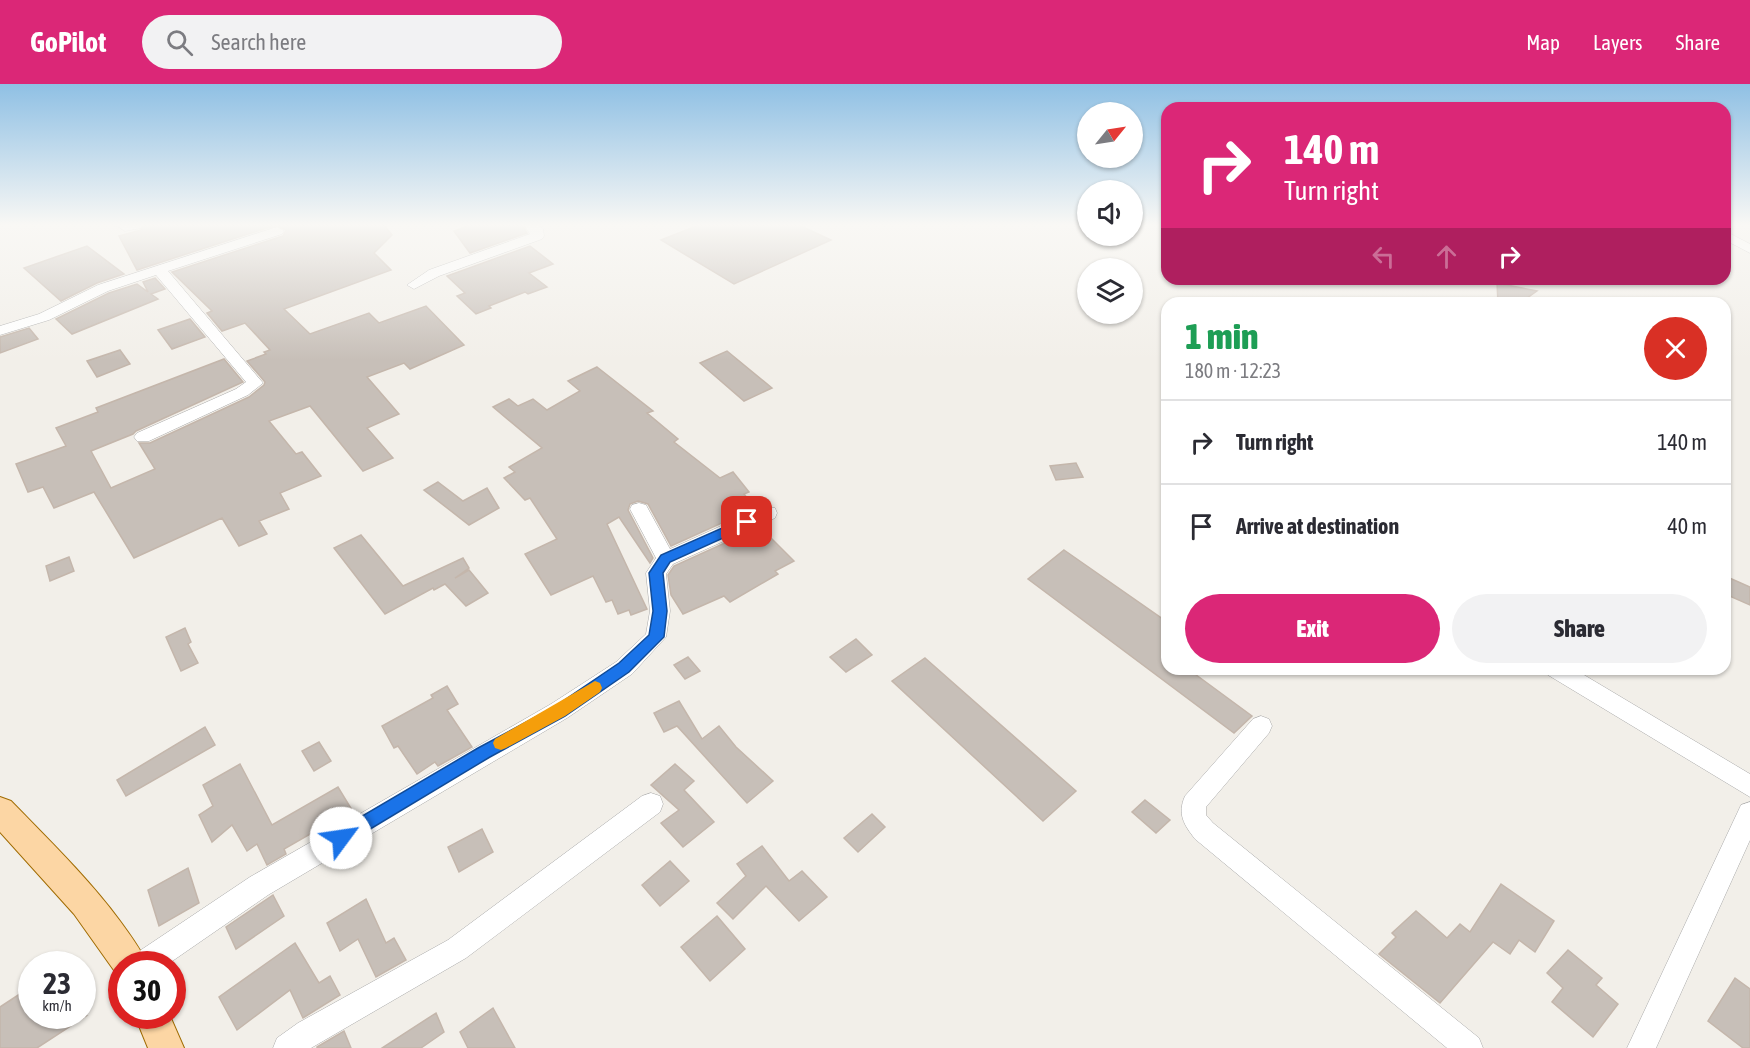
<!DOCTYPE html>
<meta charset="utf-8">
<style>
body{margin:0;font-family:"Asap Condensed",sans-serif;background:#f2f2f3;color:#2b2b33;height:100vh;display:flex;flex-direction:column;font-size:22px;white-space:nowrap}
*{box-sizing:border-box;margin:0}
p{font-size:20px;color:#7c7c81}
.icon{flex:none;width:33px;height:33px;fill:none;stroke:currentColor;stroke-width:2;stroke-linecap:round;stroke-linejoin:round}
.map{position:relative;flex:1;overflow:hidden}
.side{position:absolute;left:1161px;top:213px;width:570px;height:378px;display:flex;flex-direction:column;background:#fff;border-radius:18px;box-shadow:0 2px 4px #0004}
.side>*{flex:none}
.banner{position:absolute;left:1161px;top:18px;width:570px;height:183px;border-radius:18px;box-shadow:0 2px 4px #0004;background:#db2777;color:#fff;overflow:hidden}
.needle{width:39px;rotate:60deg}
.controls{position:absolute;left:1077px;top:18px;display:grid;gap:12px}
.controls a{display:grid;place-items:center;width:66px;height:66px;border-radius:50%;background:#fff;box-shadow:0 2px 4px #0004;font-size:30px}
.speed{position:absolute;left:18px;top:867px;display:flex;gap:12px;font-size:30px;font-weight:700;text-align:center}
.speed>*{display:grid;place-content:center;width:78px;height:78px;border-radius:50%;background:#fff;box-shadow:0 2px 4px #0004;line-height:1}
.speed small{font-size:15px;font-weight:400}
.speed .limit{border:9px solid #d22;background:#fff;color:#111}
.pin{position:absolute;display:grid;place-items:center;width:51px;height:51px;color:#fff;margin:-26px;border-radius:12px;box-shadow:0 3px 9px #0006}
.me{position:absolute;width:66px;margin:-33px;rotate:59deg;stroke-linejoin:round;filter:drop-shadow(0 0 4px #0008)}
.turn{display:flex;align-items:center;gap:21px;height:126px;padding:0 24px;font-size:27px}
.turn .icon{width:78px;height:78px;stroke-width:2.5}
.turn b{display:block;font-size:42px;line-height:51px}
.lanes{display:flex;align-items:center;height:57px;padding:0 24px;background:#0003;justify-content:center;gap:30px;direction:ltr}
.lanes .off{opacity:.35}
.round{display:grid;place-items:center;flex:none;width:63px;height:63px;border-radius:32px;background:#f2f2f3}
.headline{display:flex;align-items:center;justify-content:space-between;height:102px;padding:0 24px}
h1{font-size:36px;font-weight:800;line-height:45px;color:#1e9e55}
.cta{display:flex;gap:12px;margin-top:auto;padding:12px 24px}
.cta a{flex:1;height:69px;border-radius:36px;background:#db2777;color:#fff;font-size:24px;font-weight:800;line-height:69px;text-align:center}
.cta a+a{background:#f2f2f3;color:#2b2b33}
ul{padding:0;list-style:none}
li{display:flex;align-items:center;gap:18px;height:84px;padding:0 24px;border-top:2px solid #e1e1e2}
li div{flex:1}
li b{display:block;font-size:22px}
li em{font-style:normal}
header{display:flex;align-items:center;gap:36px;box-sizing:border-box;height:84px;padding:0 30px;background:#db2777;color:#fff}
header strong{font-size:28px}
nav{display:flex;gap:33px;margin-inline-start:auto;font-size:21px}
.search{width:420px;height:54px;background:#f2f2f3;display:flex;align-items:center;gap:15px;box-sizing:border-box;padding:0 21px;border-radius:33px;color:#7c7c81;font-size:22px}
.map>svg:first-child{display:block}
.building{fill:#c7bfb8;stroke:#c4b6ab;stroke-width:1.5}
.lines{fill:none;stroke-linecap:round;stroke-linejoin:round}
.minor-casing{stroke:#a9a9a9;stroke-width:1}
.major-casing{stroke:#a06b00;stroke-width:2}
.minor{fill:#fff;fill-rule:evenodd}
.major{fill:#fcd6a4;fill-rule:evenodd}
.route{fill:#1a73e8;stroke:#114b97;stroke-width:1.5}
.slow{fill:#f59e0b}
</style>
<header>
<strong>GoPilot</strong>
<div class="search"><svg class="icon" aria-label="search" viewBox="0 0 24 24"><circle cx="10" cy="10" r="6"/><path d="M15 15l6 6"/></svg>Search here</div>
<nav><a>Map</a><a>Layers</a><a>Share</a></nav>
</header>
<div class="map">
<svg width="1750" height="964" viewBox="0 0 1750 964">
<rect width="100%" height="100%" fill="#f2efe9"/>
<!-- building -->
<g class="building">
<polygon points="144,141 384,141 392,151 374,169 391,186 284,225 310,250 369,229 379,239 426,222 464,261 410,285 404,279 367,293 399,330 367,344 393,374 363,387 310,322 269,337 296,370 302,368 321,392 280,409 289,425 259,437 267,450 239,462 222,434 134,474 94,408 54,424 43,403 28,408 16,380 66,362 56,344 98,328 96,324 224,275 243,298 136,347 133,350 91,367 111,404 155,385 139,359 150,359 249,313 264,301 265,298 247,277 266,270 264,268 270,266 245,239 222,247 207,229 212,227 172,188 283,152 286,146 276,141 137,186 119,152 141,146"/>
<polygon points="470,141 522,141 527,149 470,169 454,147"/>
<polygon points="699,141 799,141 831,156 734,200 661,156"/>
<polygon points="87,162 124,190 97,199 61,217 24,184"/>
<polygon points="530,162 553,180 529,189 547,203 528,210 525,208 489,222 491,224 476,230 457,212 465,209 447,192"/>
<polygon points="155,194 165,205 151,210 158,215 72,250 56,235 109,209 137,200 148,208 143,198"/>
<polygon points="1497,199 1537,207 1520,219 1498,219"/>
<polygon points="190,235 205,253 172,265 158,246"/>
<polygon points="29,244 38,255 0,269 0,253"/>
<polygon points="120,266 130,280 97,293 87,277"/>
<polygon points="727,267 772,304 744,317 700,279"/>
<polygon points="597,283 653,327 647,329 678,355 674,358 720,394 733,388 749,408 744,410 755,424 671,462 648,420 638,417 630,420 628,426 653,474 650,479 619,433 607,440 647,525 631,531 629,526 618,530 612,516 606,518 593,492 551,511 525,470 557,455 530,414 525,416 504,394 515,388 509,383 542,364 493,323 509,315 518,322 533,315 547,326 580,307 568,297"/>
<polygon points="1076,379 1083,393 1056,396 1050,382"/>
<polygon points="438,398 463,417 487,404 499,424 469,441 424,406"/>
<polygon points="760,443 794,477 775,487 778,490 730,518 724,512 683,530 671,511 668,491 674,482"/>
<polygon points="361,451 403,502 463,474 469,484 455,494 469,486 488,509 466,522 445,500 434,506 433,504 385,530 334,464"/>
<polygon points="1064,466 1167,538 1167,585 1188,585 1252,632 1234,649 1028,495"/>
<polygon points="69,473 74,487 50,497 46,482"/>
<polygon points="1725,492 1750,503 1750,521 1725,510"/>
<polygon points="185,544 191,558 188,560 198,579 181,587 166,553"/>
<polygon points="856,555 872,571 846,588 830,573"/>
<polygon points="688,573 700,587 685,595 674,581"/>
<polygon points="925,574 1076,707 1043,737 892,597"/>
<polygon points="447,602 458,620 447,626 472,663 438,682 435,678 417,690 398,662 394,664 382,642 433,614 431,611"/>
<polygon points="679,617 702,655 719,642 736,663 773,697 747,719 677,642 664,648 654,629"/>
<polygon points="205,643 215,661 126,712 117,696"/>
<polygon points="319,658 331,677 314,687 302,667"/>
<polygon points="240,680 272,741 338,703 352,726 284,765 286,770 267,781 257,760 247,767 232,741 212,758 199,731 213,722 203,701"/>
<polygon points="675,680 694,697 684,706 714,738 683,763 661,739 679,726 651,701"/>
<polygon points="1145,716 1170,736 1156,749 1132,728"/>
<polygon points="872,730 885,743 858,768 844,754"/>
<polygon points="482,745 493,768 459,788 448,763"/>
<polygon points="762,762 789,797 802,787 827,813 799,837 766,802 733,835 717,819 746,792 737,780"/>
<polygon points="670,777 689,797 660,822 642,801"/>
<polygon points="188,784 199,819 159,842 148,806"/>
<polygon points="1501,800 1554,837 1535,868 1519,856 1510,870 1493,858 1440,919 1379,870 1396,853 1392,849 1416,827 1447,854 1460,840 1470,848"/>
<polygon points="273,811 284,832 236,865 226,843"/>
<polygon points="366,815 386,859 394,854 406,876 376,893 358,855 340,867 327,839"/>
<polygon points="717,832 745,865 710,897 681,863"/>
<polygon points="295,859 319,899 330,892 340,911 303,934 290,906 237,946 219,913"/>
<polygon points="1568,866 1602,894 1596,901 1618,920 1593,953 1552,918 1563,904 1547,889"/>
<polygon points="1735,894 1750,905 1750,964 1743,964 1708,937"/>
<polygon points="32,902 32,932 86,932 37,964 0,964 0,923"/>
<polygon points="493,924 515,964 468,964 460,948"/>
<polygon points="436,929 444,948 421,964 382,964"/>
<polygon points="344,947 351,964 317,964 317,963"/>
</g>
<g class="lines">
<defs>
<g id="minor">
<polygon points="116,141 142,141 141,144 125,147"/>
<polygon points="524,141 538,141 543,145 544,152 542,155 439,192 414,205 407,201 429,186 530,150"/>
<polygon points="277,143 284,147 282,150 168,187 263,299 248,311 149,357 137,357 134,353 137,349 236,305 246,298 156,191 108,207 49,236 0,251 0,242 39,230 98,201"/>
<polygon points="1725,147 1750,160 1750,169 1725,156"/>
<polygon points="639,419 646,421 670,465 761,424 768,423 775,424 777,429 775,434 673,480 666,490 670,527 666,553 632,590 567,634 268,811 168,880 132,880 135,870 250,793 551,620 616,578 646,550 650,527 646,489 656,474 630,425 632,421"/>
<polygon points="1545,585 1574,585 1750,690 1750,713 1548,591"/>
<path d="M 1261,632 L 1269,635 L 1272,642 L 1269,649 L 1206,723 L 1206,731 L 1213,739 L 1479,954 L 1483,964 L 1447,964 L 1195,755 C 1184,741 1177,730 1185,712 L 1253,635 Z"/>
<polygon points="651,709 660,712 663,720 660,728 466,874 311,964 273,964 277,954 298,939 448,856 642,712"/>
<polygon points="1750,718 1750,756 1656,964 1627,964 1741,721"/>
</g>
<g id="major">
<path d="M 0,713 L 11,717 C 49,756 88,794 120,837 C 130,851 141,865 147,880 L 122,880 L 122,893 L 118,892 L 74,830 L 0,748 Z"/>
<polygon points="135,932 170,932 184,964 148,964"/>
</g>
</defs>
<!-- minor casing -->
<use href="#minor" class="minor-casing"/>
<!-- major casing -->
<use href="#major" class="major-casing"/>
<!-- minor -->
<use href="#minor" class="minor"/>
<!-- major -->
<use href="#major" class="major"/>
</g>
<!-- sky -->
<linearGradient id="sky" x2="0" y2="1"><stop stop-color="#8fc0e4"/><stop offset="0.51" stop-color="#f9f8f5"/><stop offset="1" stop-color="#f9f8f5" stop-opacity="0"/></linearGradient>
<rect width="1750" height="276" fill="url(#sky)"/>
<!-- route -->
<polygon class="route" points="747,433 752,435 754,438 752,441 670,478 663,489 667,527 664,553 629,588 565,632 490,673 347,759 341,762 335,759 332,754 335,748 478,664 554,623 619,579 649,551 653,527 649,489 661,471"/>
<!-- slow -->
<polygon class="slow" points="595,597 600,599 602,604 600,608 565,632 506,664 501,666 495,664 493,659 495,655"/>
</svg>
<div class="controls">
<a><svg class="needle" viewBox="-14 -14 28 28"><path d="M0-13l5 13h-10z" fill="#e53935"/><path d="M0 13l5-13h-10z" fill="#7c7c81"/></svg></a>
<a><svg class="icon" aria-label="sound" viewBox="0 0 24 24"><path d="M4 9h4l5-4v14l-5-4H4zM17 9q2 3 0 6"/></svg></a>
<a><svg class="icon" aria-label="layers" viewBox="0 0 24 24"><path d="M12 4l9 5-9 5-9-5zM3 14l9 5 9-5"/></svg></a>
</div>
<div class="speed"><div>23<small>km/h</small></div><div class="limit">30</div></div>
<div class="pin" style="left:747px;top:438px;background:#d93025"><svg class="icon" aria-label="arrive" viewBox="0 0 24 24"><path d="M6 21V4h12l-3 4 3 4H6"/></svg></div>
<svg class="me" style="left:341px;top:754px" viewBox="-20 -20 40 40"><circle r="19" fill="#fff"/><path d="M0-13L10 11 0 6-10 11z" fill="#1a73e8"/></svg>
<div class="banner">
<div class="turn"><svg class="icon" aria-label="right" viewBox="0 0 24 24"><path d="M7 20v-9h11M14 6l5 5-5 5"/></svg><div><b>140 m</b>Turn right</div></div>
<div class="lanes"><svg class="icon off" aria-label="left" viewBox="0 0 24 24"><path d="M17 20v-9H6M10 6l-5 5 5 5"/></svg><svg class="icon off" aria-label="ahead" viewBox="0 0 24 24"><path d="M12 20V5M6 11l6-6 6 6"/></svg><svg class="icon" aria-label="right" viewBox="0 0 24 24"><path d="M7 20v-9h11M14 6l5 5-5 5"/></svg></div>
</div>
<section class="side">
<div class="headline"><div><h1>1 min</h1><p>180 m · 12:23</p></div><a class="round" style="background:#d93025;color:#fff"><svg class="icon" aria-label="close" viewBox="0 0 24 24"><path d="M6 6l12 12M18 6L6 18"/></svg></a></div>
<ul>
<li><svg class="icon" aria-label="right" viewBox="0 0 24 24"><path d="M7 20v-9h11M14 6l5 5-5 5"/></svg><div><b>Turn right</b></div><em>140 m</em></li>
<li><svg class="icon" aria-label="arrive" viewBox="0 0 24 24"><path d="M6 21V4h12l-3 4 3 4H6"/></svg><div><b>Arrive at destination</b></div><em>40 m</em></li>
</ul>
<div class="cta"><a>Exit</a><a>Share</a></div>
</section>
</div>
